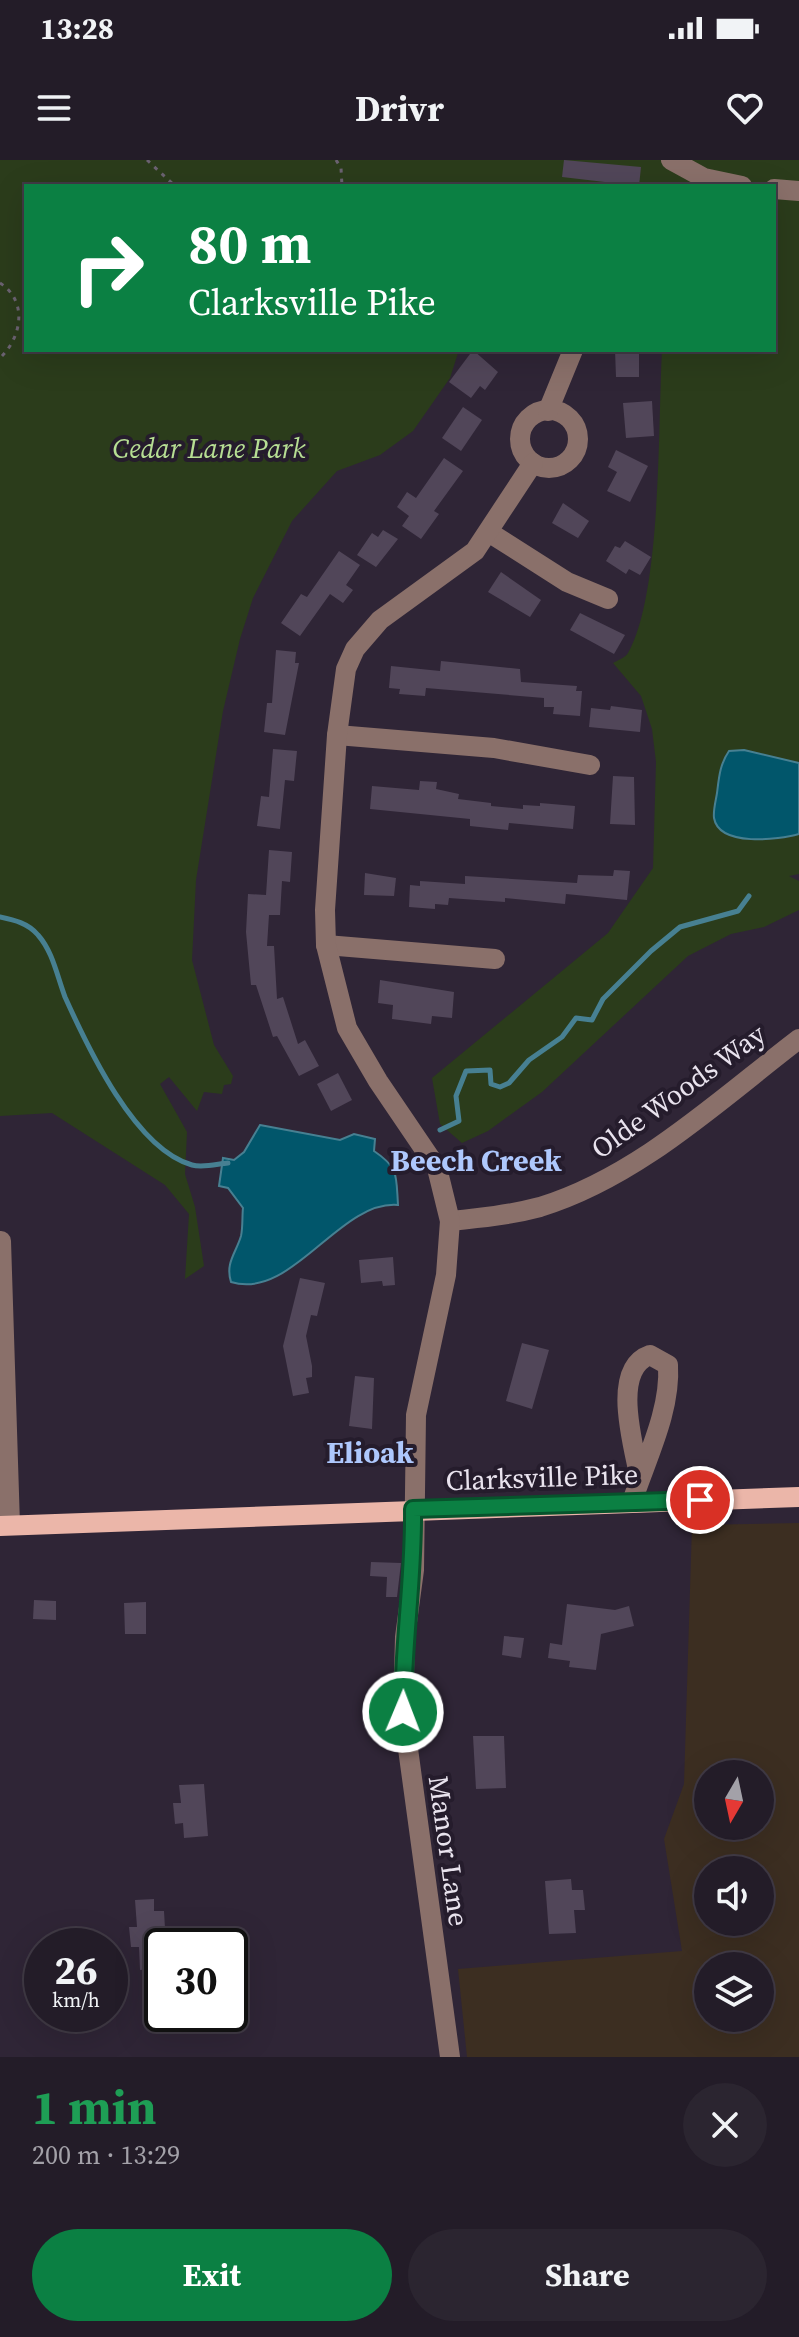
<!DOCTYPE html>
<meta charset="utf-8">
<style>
body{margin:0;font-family:"Source Serif 4",serif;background:#2b2530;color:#f1f3f6;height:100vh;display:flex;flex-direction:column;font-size:30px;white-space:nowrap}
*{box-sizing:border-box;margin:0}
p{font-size:26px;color:#a3a1a8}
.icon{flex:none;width:44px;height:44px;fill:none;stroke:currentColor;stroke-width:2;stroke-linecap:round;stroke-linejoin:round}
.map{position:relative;height:1897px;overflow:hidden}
.details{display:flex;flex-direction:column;background:#231c28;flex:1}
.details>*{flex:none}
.top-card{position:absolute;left:24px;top:24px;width:752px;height:168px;border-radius:0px;box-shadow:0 8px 32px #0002,0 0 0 2px #403a45;background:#0b8043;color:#fff;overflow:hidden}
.needle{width:52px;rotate:189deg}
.fabs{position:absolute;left:694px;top:1600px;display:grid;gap:16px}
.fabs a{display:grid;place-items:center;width:80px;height:80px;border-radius:50%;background:#231c28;box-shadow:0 8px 32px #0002,0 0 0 2px #403a45;font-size:40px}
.speed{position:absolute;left:24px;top:1768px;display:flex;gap:16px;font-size:40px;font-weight:700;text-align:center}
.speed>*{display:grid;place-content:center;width:104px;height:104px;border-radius:50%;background:#231c28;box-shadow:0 8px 32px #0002,0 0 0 2px #403a45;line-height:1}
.speed small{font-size:20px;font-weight:400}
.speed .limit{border:4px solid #111;border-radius:12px;background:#fff;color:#111}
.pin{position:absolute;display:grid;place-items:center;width:68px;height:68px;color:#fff;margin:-34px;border:4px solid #fff;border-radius:50%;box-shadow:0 2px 8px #0007}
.me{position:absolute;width:88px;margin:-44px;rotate:1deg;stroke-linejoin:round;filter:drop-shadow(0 0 6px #0008)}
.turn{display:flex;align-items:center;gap:28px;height:168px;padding:0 32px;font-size:36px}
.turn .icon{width:104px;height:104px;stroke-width:2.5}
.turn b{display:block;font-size:56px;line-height:68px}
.round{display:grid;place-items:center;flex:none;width:84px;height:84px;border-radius:42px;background:#2b2530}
.summary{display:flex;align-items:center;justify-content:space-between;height:136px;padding:0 32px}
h1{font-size:48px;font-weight:700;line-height:60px;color:#1e9e55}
.button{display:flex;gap:16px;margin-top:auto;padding:16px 32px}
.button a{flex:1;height:92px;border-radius:48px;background:#0b8043;color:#fff;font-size:32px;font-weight:700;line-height:92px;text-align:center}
.button a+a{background:#2b2530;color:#f1f3f6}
.status{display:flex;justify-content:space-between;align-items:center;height:56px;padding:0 40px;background:#231c28;direction:ltr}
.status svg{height:22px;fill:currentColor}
header{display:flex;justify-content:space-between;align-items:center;height:104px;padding:0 32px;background:#231c28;font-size:36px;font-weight:700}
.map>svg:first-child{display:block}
.education{fill:#3c2e21;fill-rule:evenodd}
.green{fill:#2b3c1b}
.water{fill:#01566b;stroke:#478092;stroke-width:2}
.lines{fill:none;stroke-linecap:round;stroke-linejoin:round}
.stream{stroke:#478092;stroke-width:5}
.building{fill:#514659}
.path{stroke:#6b6271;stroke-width:3;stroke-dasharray:4 6;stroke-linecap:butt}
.minor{stroke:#8a706a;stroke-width:20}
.major{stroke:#ebb6a9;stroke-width:20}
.route-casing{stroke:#07532c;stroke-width:20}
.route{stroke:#0b8043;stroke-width:14}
.labels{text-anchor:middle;stroke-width:8;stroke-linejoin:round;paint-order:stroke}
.park-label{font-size:28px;font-style:italic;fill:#b6de93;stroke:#251c2c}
.street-label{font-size:28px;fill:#e9e3ee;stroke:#251c2c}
.neighbourhood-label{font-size:30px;font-weight:bold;fill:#aec8fd;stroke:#251c2c}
</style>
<div class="status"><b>13:28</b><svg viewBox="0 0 49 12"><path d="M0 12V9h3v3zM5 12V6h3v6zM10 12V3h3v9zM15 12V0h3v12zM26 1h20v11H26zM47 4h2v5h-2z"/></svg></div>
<header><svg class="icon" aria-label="menu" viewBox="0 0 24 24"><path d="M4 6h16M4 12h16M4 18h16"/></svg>Drivr<svg class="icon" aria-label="heart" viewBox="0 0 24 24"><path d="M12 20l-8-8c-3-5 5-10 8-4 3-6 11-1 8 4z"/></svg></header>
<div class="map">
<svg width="799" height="1897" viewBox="0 0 799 1897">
<rect width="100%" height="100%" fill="#2f2536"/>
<!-- education -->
<path class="education" d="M 799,1363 L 799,1897 L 467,1897 L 458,1809 L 682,1791 L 664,1679 L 684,1624 L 692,1365 ZM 708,1614 L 760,1614 L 760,1666 L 708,1666 ZM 708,1710 L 760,1710 L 760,1762 L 708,1762 ZM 708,1806 L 760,1806 L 760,1858 L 708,1858 Z"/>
<!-- green -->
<path class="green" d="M 0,0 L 799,0 L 799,714 L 789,716 L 799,721 L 799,750 L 764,767 L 731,774 L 688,796 L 542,932 L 488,971 L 462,983 L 440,964 L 432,918 L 608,773 L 653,708 L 656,602 L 652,569 L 641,536 L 613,503 C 618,500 625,498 628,493 C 662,434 658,262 662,190 L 774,190 L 774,26 L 26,26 L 26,190 L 459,190 L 450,218 L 413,271 L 380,295 L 337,311 L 292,361 L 253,438 L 240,479 L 223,551 L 196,720 L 192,800 L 214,885 L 233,916 L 231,924 L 224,925 L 222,934 L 204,932 L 197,951 L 169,917 L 160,924 L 187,972 L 185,1014 L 195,1047 L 204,1106 L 185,1119 L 189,1054 L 165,1025 L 52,953 L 0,956 Z"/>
<!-- water -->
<g class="water">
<path d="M 744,590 L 799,603 L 799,674 C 779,680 719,687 714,658 C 713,650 716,640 717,633 C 719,617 720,604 729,591 Z"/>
<path d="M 260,965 L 340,980 L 354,974 L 375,979 L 374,991 C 399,1008 396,1014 398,1045 C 339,1040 292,1141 231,1122 C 225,1103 236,1093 241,1076 C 243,1067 242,1056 243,1048 L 228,1028 L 219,1026 L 223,998 L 234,1000 L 244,992 Z"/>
</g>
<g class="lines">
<!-- stream -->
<g class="stream">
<path d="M 0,757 C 14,760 28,763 38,775 C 53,792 57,816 65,837 C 88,888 135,989 192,1005 C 203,1008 217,1004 228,1003"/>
<polyline points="440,970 459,961 456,936 466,911 490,910 491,924 500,927 509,923 529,900 562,877 576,858 592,860 603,839 651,791 680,767 738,751 749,736"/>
</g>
</g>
<!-- building -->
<g class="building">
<polygon points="564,0 641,7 639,26 562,17"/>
<polygon points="473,190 498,212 485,230 480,226 471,238 449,222"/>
<polygon points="615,190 639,190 639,217 616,217"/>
<polygon points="652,241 654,276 626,278 623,243"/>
<polygon points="463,247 482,260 461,291 442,278"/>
<polygon points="616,290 648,306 630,342 607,331 617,312 608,307"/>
<polygon points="444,298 463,311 434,351 439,354 421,379 402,366 409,356 397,347 407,332 416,338"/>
<polygon points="563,343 589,361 578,378 552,363"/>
<polygon points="383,370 398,379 376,407 357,395 372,373 378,377"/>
<polygon points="625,381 651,397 640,415 629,409 626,414 606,401 615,386 620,388"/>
<polygon points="339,391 360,405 346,425 353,430 343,443 330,434 300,476 281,463 301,434 307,437"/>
<polygon points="501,412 541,440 530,457 488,432"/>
<polygon points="580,453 625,475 614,494 570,470"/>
<polygon points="276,490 296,492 295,503 299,503 285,575 264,572 267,543 272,543"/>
<polygon points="441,501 520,509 521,522 577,526 576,531 582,531 580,556 553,554 554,547 544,547 544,538 426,528 425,536 399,534 400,529 389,528 391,506 440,511"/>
<polygon points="611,546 642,550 640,572 589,567 591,548 610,550"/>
<polygon points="273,589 297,591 294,621 285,620 280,669 257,666 261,636 269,637"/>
<polygon points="613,616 634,617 635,665 610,664"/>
<polygon points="420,621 437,622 436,629 459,634 458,639 491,643 491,646 523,649 523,645 540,646 540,643 575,646 573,669 509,663 508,670 470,666 470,659 370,649 372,626 419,630"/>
<polygon points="269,690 292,692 290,722 282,721 280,755 269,755 267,786 274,786 277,839 283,837 298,884 305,880 319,906 299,916 277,876 273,877 256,825 251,825 246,772 248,734 266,735"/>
<polygon points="614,710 630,711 627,740 566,734 565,744 505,738 505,742 449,738 448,745 435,744 435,749 409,747 410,725 420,726 420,721 465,724 465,716 577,723 578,715 613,716"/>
<polygon points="365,713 396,718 394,736 364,735"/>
<polygon points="380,820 454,832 452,858 432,856 431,864 392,859 393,845 378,843"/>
<polygon points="338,913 352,940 331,951 317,924"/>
<polygon points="393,1097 395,1125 383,1126 382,1121 361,1123 359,1100"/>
<polygon points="300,1118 325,1123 317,1156 311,1155 306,1176 312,1206 312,1217 306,1218 309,1233 293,1236 283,1186"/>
<polygon points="522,1183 549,1190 532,1249 506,1241"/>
<polygon points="355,1216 374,1218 372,1269 349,1266"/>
<polygon points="371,1402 401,1403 397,1437 386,1437 387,1417 370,1416"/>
<polygon points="34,1440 56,1441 56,1460 33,1459"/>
<polygon points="146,1442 146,1474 125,1474 124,1443"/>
<polygon points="567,1444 615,1450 629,1446 634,1466 601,1474 596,1510 569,1507 570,1501 548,1498 550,1483 562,1485"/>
<polygon points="504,1476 524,1478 521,1498 502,1495"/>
<polygon points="473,1576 504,1576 506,1628 476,1629"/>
<polygon points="204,1624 208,1676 184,1678 183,1663 175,1664 173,1643 181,1643 179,1625"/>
<polygon points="571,1719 572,1730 583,1730 585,1750 574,1750 576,1773 549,1774 545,1721"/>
<polygon points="154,1739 154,1751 164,1751 166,1786 161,1788 162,1808 140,1810 139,1787 131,1787 129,1767 137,1767 135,1740"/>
</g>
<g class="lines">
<!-- path -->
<g class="path">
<polyline points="147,0 175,26"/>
<polyline points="336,0 341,8 342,26"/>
<path d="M 0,123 C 28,141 22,177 0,198"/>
</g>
<!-- minor -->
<g class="minor">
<polyline points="671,0 704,18 742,26"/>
<polyline points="774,29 799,31"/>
<circle cx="549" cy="279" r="29"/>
<polyline points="548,251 573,190"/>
<polyline points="490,373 567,422 608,439"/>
<polyline points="337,575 494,588 590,605"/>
<polyline points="326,785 495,799"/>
<path d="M 450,1061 C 480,1058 510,1055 540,1047 C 638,1017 719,940 799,879"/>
<polyline points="1,1081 10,1365"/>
<path d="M 632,1342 C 646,1299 671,1251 668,1205 L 650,1195 C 610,1209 634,1287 640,1319"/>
<polyline points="450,1897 403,1552 405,1477 414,1410 416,1255 446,1115 450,1061 437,1008 378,921 347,868 326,785 325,750 337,575 346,509 355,489 380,460 475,391 533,303"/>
</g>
<!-- major -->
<polyline class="major" points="0,1366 799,1337"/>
</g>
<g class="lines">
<defs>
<path id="route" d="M 403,1552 C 403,1484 414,1417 413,1349 L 700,1340"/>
</defs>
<!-- route casing -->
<use href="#route" class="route-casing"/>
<!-- route -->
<use href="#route" class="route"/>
</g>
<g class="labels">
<!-- park labels -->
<g class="park-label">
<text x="209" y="298">Cedar Lane Park</text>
</g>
<!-- street labels -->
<g class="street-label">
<text transform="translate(678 931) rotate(-36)" y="10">Olde Woods Way</text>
<text transform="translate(542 1317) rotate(-2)" y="10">Clarksville Pike</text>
<text transform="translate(449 1691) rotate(82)" y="10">Manor Lane</text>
</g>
<!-- neighbourhood labels -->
<g class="neighbourhood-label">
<text x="476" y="1011">Beech Creek</text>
<text x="370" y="1303">Elioak</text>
</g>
</g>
</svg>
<div class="fabs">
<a><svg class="needle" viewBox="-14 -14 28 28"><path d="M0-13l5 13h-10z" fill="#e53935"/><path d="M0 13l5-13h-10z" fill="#a3a1a8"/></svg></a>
<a><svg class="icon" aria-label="sound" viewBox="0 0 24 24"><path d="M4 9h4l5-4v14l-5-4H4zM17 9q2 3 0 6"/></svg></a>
<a><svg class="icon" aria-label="layers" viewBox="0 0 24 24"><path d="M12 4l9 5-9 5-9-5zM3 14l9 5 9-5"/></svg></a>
</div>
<div class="speed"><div>26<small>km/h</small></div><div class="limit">30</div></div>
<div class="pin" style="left:700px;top:1340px;background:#d93025"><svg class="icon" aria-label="arrive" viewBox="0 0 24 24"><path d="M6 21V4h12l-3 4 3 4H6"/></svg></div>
<svg class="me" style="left:403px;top:1552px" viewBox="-20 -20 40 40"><circle r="17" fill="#0b8043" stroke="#fff" stroke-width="3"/><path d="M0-11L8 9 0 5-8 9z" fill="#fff"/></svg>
<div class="top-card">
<div class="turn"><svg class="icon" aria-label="right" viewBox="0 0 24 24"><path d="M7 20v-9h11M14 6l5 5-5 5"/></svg><div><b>80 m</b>Clarksville Pike</div></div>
</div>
</div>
<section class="details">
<div class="summary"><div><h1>1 min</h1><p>200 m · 13:29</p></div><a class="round"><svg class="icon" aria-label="close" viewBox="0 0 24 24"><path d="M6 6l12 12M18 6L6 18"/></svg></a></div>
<div class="button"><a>Exit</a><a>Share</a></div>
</section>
